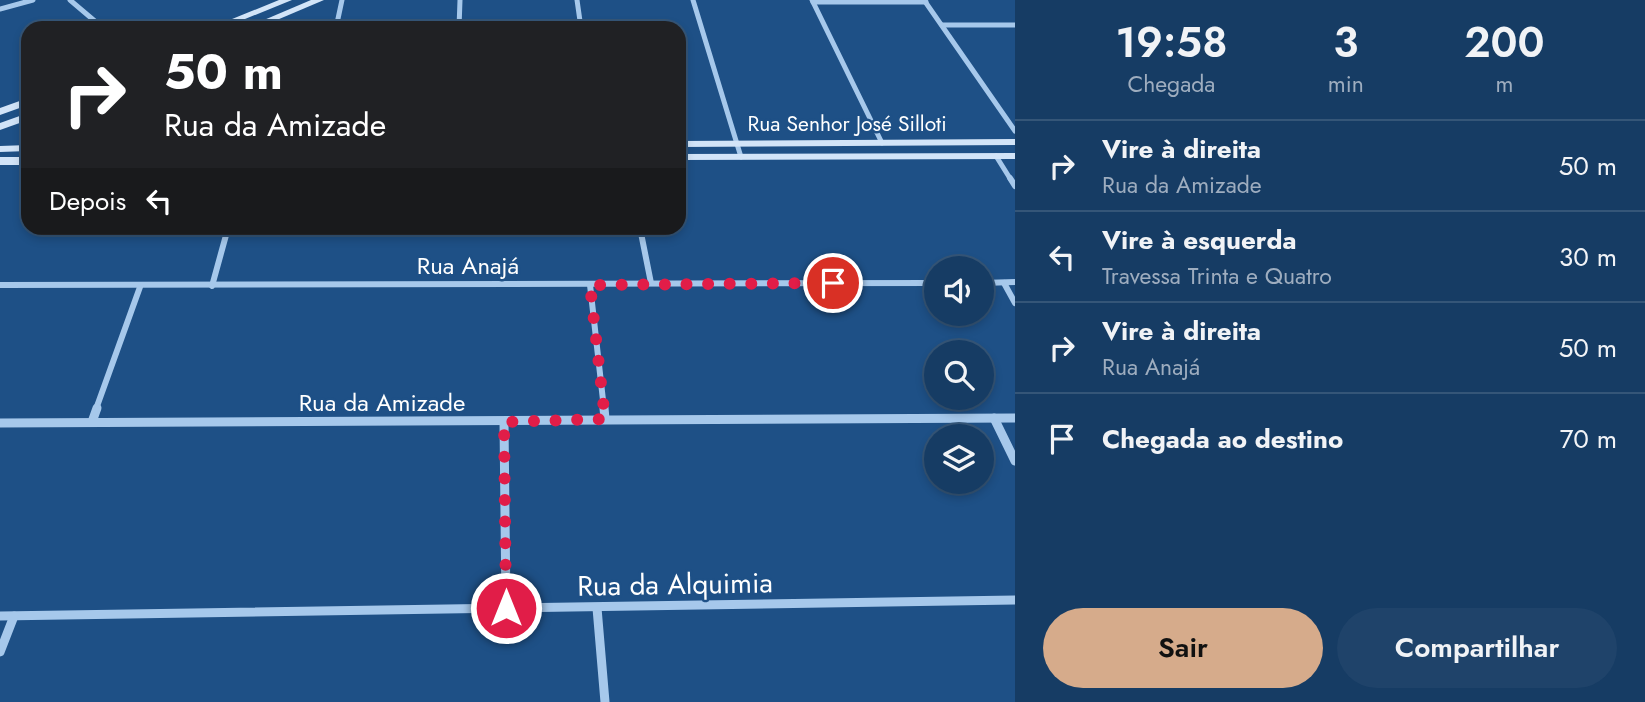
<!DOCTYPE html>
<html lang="pt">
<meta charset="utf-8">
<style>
body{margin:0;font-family:Jost,sans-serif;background:#1f436a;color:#f1f3f6;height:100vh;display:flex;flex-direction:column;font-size:26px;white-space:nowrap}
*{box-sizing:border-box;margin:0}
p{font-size:23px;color:#9eadbf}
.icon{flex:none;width:38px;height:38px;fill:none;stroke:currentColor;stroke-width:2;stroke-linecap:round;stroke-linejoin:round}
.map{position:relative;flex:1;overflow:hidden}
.details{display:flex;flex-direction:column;background:#163c64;width:630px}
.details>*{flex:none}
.banner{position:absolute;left:21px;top:21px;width:665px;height:214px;border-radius:21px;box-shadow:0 4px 10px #0003,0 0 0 2px #355678;background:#202124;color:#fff;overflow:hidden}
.tools{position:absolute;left:924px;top:256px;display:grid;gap:14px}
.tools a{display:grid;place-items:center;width:70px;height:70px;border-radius:50%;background:#163c64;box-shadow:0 4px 10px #0003,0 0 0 2px #355678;font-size:35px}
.pin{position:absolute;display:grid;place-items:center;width:60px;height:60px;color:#fff;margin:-30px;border:4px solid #fff;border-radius:50%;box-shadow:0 2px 7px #0007}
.me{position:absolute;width:77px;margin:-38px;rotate:0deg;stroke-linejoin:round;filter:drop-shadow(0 0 5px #0008)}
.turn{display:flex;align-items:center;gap:24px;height:147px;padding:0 28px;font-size:32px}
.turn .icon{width:91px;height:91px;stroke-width:2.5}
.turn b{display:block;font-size:49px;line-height:60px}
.then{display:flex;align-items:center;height:66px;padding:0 28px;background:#0003;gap:14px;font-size:26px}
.eta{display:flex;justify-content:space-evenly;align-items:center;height:119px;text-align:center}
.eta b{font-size:42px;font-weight:600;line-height:49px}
.action{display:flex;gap:14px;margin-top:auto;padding:14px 28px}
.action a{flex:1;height:80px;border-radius:42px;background:#d6ab8b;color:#111;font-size:28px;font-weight:600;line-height:80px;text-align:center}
.action a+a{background:#1f436a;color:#f1f3f6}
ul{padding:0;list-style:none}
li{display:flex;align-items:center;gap:21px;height:91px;padding:0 28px;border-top:2px solid #355678}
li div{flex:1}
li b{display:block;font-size:26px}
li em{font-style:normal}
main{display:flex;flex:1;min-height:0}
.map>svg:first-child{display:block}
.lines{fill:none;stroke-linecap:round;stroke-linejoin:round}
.street-far2{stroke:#a6c8eb;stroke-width:5}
.street-far1{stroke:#a6c8eb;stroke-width:6}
.street{stroke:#a6c8eb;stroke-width:9}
.secondary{fill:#d2e4f8;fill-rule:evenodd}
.route{stroke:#e11d48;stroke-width:12;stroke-dasharray:0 21.6}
.labels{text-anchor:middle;stroke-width:5;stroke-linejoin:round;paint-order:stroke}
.far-street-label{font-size:21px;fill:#fff;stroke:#1e5086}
.street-label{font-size:24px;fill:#fff;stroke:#1e5086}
.near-street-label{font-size:28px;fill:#fff;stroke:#1e5086}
</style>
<main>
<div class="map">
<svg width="1015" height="702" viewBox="0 0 1015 702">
<rect width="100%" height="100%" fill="#1e5086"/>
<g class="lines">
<!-- street-far2 -->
<g class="street-far2">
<polyline points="70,0 103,28"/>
<polyline points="577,0 581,28"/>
<polyline points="693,0 741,157"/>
<polyline points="812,0 882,143"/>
<polyline points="924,0 1015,131"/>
<polyline points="813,2 926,2"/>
<polyline points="0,9 33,0"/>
<polyline points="942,25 1015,25"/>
<polyline points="336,28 342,0"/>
<polyline points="459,28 460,0"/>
<polyline points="996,156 1011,180"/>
</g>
<!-- street-far1 -->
<g class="street-far1">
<polyline points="1010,178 1015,186"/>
<polyline points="640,228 651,283"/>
<polyline points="982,283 1015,282"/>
<polyline points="1004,283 1015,303"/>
<polyline points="0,285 936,283"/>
<polyline points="590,285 604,409"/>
<polyline points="212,286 228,228"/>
<polyline points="96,409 140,287"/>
</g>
<!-- street -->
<g class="street">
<polyline points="604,408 605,419"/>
<polyline points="994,418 1015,461"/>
<polyline points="92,422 97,408"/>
<polyline points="504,422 506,608"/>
<polyline points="0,423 1015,418"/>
<polyline points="597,608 605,702"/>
<polyline points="0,616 1015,600"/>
<polyline points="0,652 14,616"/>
</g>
<!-- secondary -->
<g class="secondary">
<polygon points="279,0 292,0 223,28 210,28"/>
<polygon points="311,0 324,0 258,28 245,28"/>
<polygon points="28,98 28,105 0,115 0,108"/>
<polygon points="28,113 28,120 0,130 0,123"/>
<polygon points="1015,139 1015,145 679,147 679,141"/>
<polygon points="28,145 28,151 0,152 0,146"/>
<polygon points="1015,153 1015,159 679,160 679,154"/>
<rect x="0" y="157" width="28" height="8"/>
</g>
</g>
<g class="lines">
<!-- route -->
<polyline class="route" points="506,608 504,422 605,419 590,285 833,283"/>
</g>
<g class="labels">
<!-- far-street labels -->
<g class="far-street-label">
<text x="847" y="131">Rua Senhor José Silloti</text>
</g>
<!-- street labels -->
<g class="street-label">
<text x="468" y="274">Rua Anajá</text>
<text x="382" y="411">Rua da Amizade</text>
</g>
<!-- near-street labels -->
<g class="near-street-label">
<text transform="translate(675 584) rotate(-1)" y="10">Rua da Alquimia</text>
</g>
</g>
</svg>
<div class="tools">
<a><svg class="icon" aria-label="sound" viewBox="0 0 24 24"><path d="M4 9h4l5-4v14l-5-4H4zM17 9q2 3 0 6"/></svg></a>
<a><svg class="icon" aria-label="search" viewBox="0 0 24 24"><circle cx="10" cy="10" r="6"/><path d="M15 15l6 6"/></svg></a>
<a><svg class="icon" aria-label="layers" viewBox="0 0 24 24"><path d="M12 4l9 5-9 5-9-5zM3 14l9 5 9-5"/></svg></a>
</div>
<div class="pin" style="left:833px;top:283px;background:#d93025"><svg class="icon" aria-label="arrive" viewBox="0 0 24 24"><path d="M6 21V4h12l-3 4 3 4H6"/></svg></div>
<svg class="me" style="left:506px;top:608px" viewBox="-20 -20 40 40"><circle r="17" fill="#e11d48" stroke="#fff" stroke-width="3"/><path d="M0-11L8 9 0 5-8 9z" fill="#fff"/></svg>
<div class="banner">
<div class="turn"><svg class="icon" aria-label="right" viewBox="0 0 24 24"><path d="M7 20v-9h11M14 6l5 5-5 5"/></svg><div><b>50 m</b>Rua da Amizade</div></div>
<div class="then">Depois<svg class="icon" aria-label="left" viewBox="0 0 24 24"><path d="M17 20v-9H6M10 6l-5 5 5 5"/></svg></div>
</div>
</div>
<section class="details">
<div class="eta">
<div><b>19:58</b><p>Chegada</p></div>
<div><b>3</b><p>min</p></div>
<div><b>200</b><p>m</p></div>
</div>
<ul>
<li><svg class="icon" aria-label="right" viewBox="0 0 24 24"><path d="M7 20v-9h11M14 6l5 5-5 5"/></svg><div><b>Vire à direita</b><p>Rua da Amizade</p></div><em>50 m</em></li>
<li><svg class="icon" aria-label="left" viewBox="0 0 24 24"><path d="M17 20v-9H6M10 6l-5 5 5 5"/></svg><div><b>Vire à esquerda</b><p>Travessa Trinta e Quatro</p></div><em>30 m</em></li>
<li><svg class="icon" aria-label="right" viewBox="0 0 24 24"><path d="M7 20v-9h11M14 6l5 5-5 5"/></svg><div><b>Vire à direita</b><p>Rua Anajá</p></div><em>50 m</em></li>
<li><svg class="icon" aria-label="arrive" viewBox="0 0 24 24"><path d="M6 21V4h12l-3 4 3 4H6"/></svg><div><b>Chegada ao destino</b></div><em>70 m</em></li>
</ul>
<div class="action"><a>Sair</a><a>Compartilhar</a></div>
</section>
</main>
